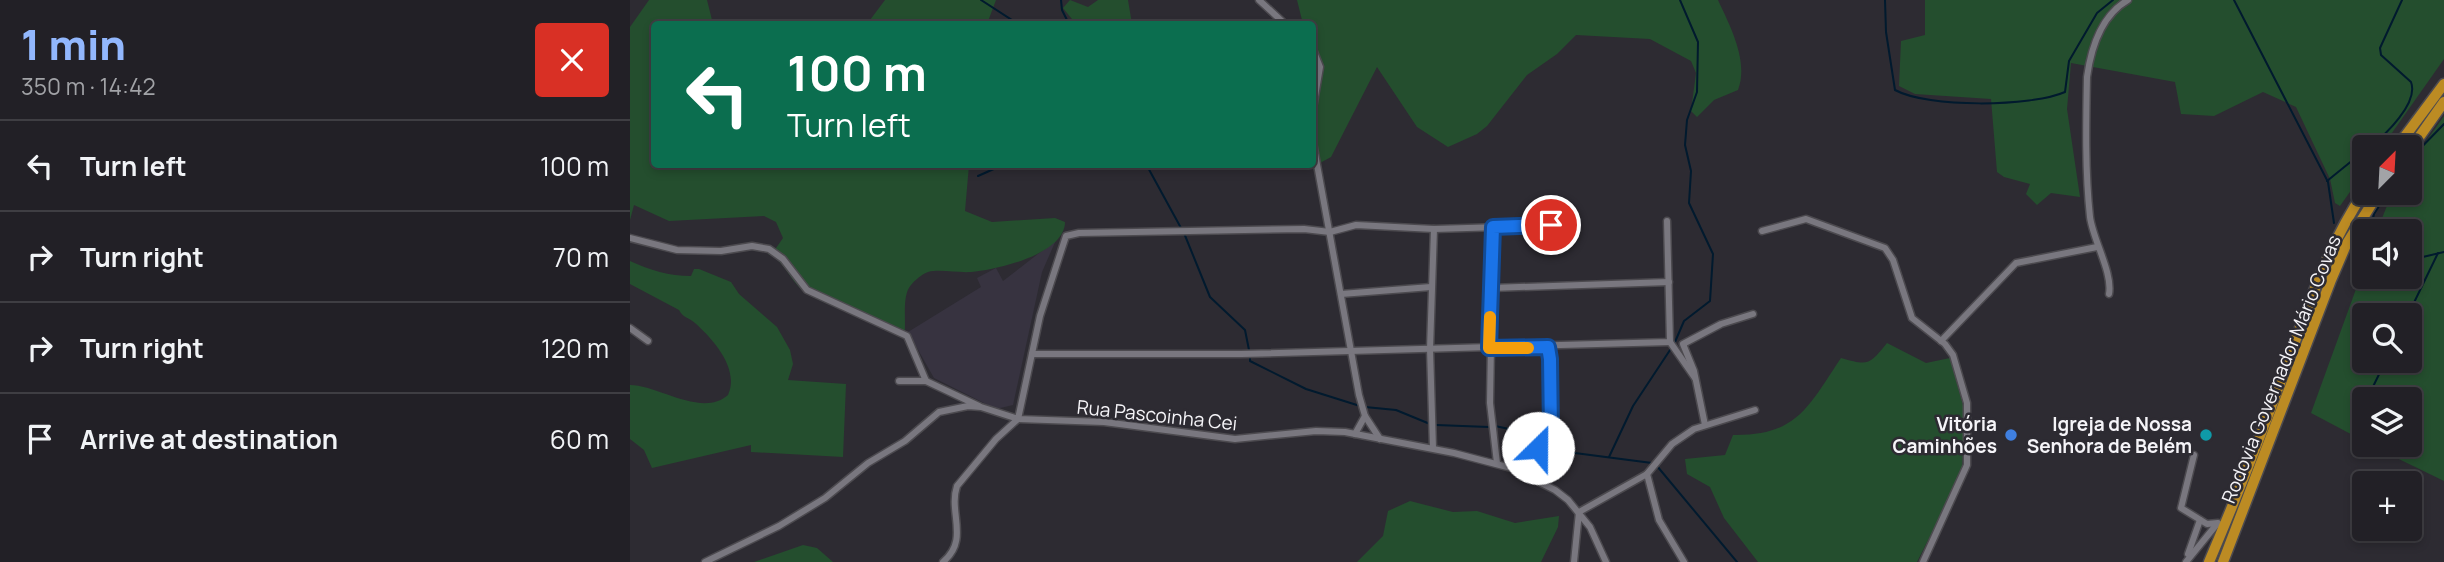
<!DOCTYPE html>
<meta charset="utf-8">
<style>
body{margin:0;font-family:Manrope,sans-serif;background:#2e2d32;color:#f1f3f6;height:100vh;display:flex;flex-direction:column;font-size:26px;white-space:nowrap}
*{box-sizing:border-box;margin:0}
p{font-size:23px;color:#a2a3a7}
.icon{flex:none;width:38px;height:38px;fill:none;stroke:currentColor;stroke-width:2;stroke-linecap:round;stroke-linejoin:round}
.map{position:relative;flex:1;overflow:hidden}
.panel{display:flex;flex-direction:column;background:#222026;width:630px}
.panel>*{flex:none}
.guide{position:absolute;left:21px;top:21px;width:665px;height:147px;border-radius:7px;box-shadow:0 4px 10px #0003,0 0 0 2px #3f3e43;background:#0b6e4f;color:#fff;overflow:hidden}
.needle{width:46px;rotate:24deg}
.tools{position:absolute;left:1722px;top:135px;display:grid;gap:14px}
.tools a{display:grid;place-items:center;width:70px;height:70px;border-radius:7px;background:#222026;box-shadow:0 4px 10px #0003,0 0 0 2px #3f3e43;font-size:35px}
.pin{position:absolute;display:grid;place-items:center;width:60px;height:60px;color:#fff;margin:-30px;border:4px solid #fff;border-radius:50%;box-shadow:0 2px 7px #0007}
.me{position:absolute;width:77px;margin:-38px;rotate:23deg;stroke-linejoin:round;filter:drop-shadow(0 0 5px #0008)}
.turn{display:flex;align-items:center;gap:24px;height:147px;padding:0 21px;font-size:32px}
.turn .icon{width:91px;height:91px;stroke-width:2.5}
.turn b{display:block;font-size:49px;line-height:60px}
.round{display:grid;place-items:center;flex:none;width:74px;height:74px;border-radius:7px;background:#2e2d32}
.headline{display:flex;align-items:center;justify-content:space-between;height:119px;padding:0 21px}
h1{font-size:42px;font-weight:800;line-height:52px;color:#92b7fd}
ul{padding:0;list-style:none}
li{display:flex;align-items:center;gap:21px;height:91px;padding:0 21px;border-top:2px solid #3f3e43}
li div{flex:1}
li b{display:block;font-size:26px}
li em{font-style:normal}
main{display:flex;flex:1;min-height:0}
.map>svg:first-child{display:block}
.built{fill:#373340}
.green{fill:#244e2e;fill-rule:evenodd}
.lines{fill:none;stroke-linecap:round;stroke-linejoin:round}
.stream{stroke:#011a2e;stroke-width:2}
.minor-casing{stroke:#4c4a4f;stroke-width:9}
.motorway-casing{stroke:#4c4a4f;stroke-width:13}
.minor{stroke:#79777f;stroke-width:6}
.motorway{stroke:#bc8b23;stroke-width:10}
.route-casing{stroke:#114b97;stroke-width:18}
.route{stroke:#1a73e8;stroke-width:12}
.slow{stroke:#f59e0b;stroke-width:12}
.shop-dot{fill:#3f7fe0;stroke:#2d2b32;stroke-width:2.5}
.culture-dot{fill:#0f9aa8;stroke:#2d2b32;stroke-width:2.5}
.labels{text-anchor:middle;stroke-width:5;stroke-linejoin:round;paint-order:stroke}
.street-label{font-size:19px;fill:#f5f4f8;stroke:#2d2b32}
.poi-label{font-size:19px;font-weight:bold;fill:#f5f4f8;stroke:#2d2b32;text-anchor:end}
</style>
<main>
<section class="panel">
<div class="headline"><div><h1>1 min</h1><p>350 m · 14:42</p></div><a class="round" style="background:#d93025;color:#fff"><svg class="icon" aria-label="close" viewBox="0 0 24 24"><path d="M6 6l12 12M18 6L6 18"/></svg></a></div>
<ul>
<li><svg class="icon" aria-label="left" viewBox="0 0 24 24"><path d="M17 20v-9H6M10 6l-5 5 5 5"/></svg><div><b>Turn left</b></div><em>100 m</em></li>
<li><svg class="icon" aria-label="right" viewBox="0 0 24 24"><path d="M7 20v-9h11M14 6l5 5-5 5"/></svg><div><b>Turn right</b></div><em>70 m</em></li>
<li><svg class="icon" aria-label="right" viewBox="0 0 24 24"><path d="M7 20v-9h11M14 6l5 5-5 5"/></svg><div><b>Turn right</b></div><em>120 m</em></li>
<li><svg class="icon" aria-label="arrive" viewBox="0 0 24 24"><path d="M6 21V4h12l-3 4 3 4H6"/></svg><div><b>Arrive at destination</b></div><em>60 m</em></li>
</ul>
</section>
<div class="map">
<svg width="1814" height="562" viewBox="0 0 1814 562">
<rect width="100%" height="100%" fill="#2d2b32"/>
<!-- built -->
<polygon class="built" points="426,240 412,272 383,405 366,409 304,378 278,332 351,287 347,278 366,268 373,281"/>
<!-- green -->
<g class="green">
<path d="M 19,0 L 77,0 L 83,24 L 24,24 L 24,164 L 339,165 L 335,211 L 362,222 L 425,218 L 435,222 C 435,254 367,270 341,272 C 328,273 310,269 298,272 C 292,274 284,281 281,285 C 271,296 277,323 274,338 C 245,317 210,312 179,295 C 161,285 156,261 138,254 L 144,251 L 153,238 L 146,222 L 134,216 L 39,221 L 4,205 L 0,220 L 0,27 Z"/>
<polygon points="255,0 366,0 357,24 237,24"/>
<polygon points="440,0 458,7 468,0 498,0 502,24 446,24 433,8"/>
<path d="M 667,0 L 1088,0 C 1100,26 1119,61 1108,90 L 1084,100 L 1067,117 L 1061,111 L 1066,73 L 1061,61 L 1020,39 L 946,35 L 927,54 L 897,75 L 857,126 L 847,134 L 818,147 L 787,127 L 747,67 L 701,157 L 690,163 L 683,159 L 683,96 L 688,66 L 683,46 L 682,24 L 673,24 Z"/>
<polygon points="1295,0 1814,0 1814,59 1752,147 1734,147 1734,172 1710,206 1705,203 1700,179 1666,107 1633,92 1584,116 1551,114 1545,82 1441,63 1437,109 1450,197 1421,193 1407,205 1396,194 1400,184 1374,177 1367,172 1361,99 1285,94 1269,86 1271,41 1295,35"/>
<path d="M 1814,116 L 1814,481 L 1740,445 L 1780,444 L 1780,399 L 1734,399 L 1734,441 L 1681,413 L 1734,267 L 1734,276 L 1780,276 L 1780,231 L 1747,231 L 1762,193 L 1780,192 L 1780,164 ZM 1734,315 L 1780,315 L 1780,360 L 1734,360 Z"/>
<path d="M 0,261 C 20,270 39,276 61,276 L 64,269 L 69,269 L 101,282 L 109,294 L 147,327 L 160,350 L 163,364 L 158,380 L 216,384 L 213,457 L 121,452 L 121,445 L 22,468 L 14,450 L 0,439 L 0,385 C 28,385 72,418 98,395 C 110,369 83,339 65,323 C 58,317 53,318 49,310 L 0,284 Z"/>
<path d="M 1257,343 L 1296,363 L 1320,358 L 1334,409 L 1332,473 L 1287,562 L 1128,562 L 1094,518 L 1080,487 L 1057,474 L 1055,459 L 1095,455 L 1103,435 C 1167,436 1178,407 1211,358 C 1239,366 1239,365 1257,343 Z"/>
<polygon points="780,501 823,512 847,511 885,523 929,516 928,527 911,562 727,562 753,536 758,511"/>
<polygon points="173,545 187,548 203,562 124,562"/>
</g>
<g class="lines">
<!-- stream -->
<g class="stream">
<polyline points="351,0 388,24"/>
<polyline points="431,0 432,10 439,24"/>
<path d="M 1255,0 L 1256,32 L 1265,90 C 1298,108 1401,107 1435,92 L 1439,61 L 1467,13 L 1483,0"/>
<polyline points="1604,0 1698,182 1704,223"/>
<path d="M 1740,147 C 1755,135 1789,103 1781,82 L 1751,55 L 1750,48 L 1772,0"/>
<polyline points="1780,159 1814,124"/>
<polyline points="516,164 551,228"/>
<polyline points="348,176 375,164"/>
<polyline points="1697,181 1734,151"/>
<polyline points="1740,231 1744,214 1758,192"/>
<polyline points="554,233 580,297 615,330 619,350"/>
<polyline points="1724,238 1734,246"/>
<polyline points="1780,260 1814,252"/>
<polyline points="1778,315 1808,253"/>
<polyline points="1045,342 1054,321 1080,301 1083,254 1059,203 1061,171 1055,145 1057,120 1067,92 1068,42 1050,0"/>
<polyline points="620,356 620,361 676,389 730,406"/>
<polyline points="1737,399 1756,360"/>
<polyline points="735,407 766,410 800,424"/>
<polyline points="806,425 859,427"/>
<polyline points="865,426 884,430 909,446"/>
<polyline points="1722,428 1734,404"/>
<polyline points="914,449 1022,463"/>
<polyline points="979,457 1003,406 1042,347"/>
<polyline points="1027,466 1107,562"/>
</g>
<defs>
<g id="minor">
<polyline points="629,0 655,24"/>
<polyline points="682,47 690,67 682,114"/>
<polyline points="682,137 729,395 735,416 750,439"/>
<polyline points="863,227 860,403 867,463"/>
<polyline points="1132,231 1176,219 1255,248 1263,260 1282,318 1315,344 1323,355 1337,403 1337,465 1293,562"/>
<polyline points="0,238 47,250 91,251 122,246 139,249 153,259 177,290 277,336 296,381"/>
<polyline points="861,288 1039,282"/>
<polyline points="711,294 801,287"/>
<path d="M 1479,294 C 1483,273 1463,240 1460,217 C 1455,171 1456,123 1457,77 C 1461,48 1472,15 1498,0"/>
<polyline points="0,328 18,341"/>
<polyline points="1311,341 1386,263 1467,247"/>
<polyline points="1040,342 1065,378"/>
<polyline points="402,354 611,354 1040,342 1037,221"/>
<polyline points="269,381 296,381 349,406"/>
<polyline points="1075,425 1064,371 1053,344 1091,324 1123,314"/>
<polyline points="725,434 735,416"/>
<polyline points="803,448 800,349 804,229"/>
<polyline points="1564,455 1551,508 1577,524 1588,523"/>
<path d="M 885,469 C 895,452 911,452 920,437 L 922,369 L 918,347"/>
<polyline points="1017,474 1029,520 1054,562"/>
<polyline points="1558,554 1570,520"/>
<polyline points="75,562 149,526 195,498 238,463 275,441 309,412 338,406 351,407 388,419 474,422 605,439 686,431 715,432 824,453 881,468 925,490 938,500 960,527 976,562"/>
<path d="M 313,562 C 340,539 318,513 327,486 L 366,439 L 388,419 L 410,316 L 436,236 L 449,233 L 674,229 L 700,232 L 726,225 L 804,229 L 944,225"/>
<polyline points="944,562 949,512 1017,474 1042,444 1064,429 1125,410"/>
<polyline points="1556,562 1587,524"/>
</g>
<g id="motorway">
<polyline points="1767,147 1814,84"/>
<polyline points="1780,150 1814,102"/>
<path d="M 1579,562 C 1604,503 1628,443 1650,383 C 1674,318 1695,250 1734,192"/>
<polyline points="1593,562 1701,280 1716,245 1749,192"/>
</g>
</defs>
<!-- minor casing -->
<use href="#minor" class="minor-casing"/>
<!-- motorway casing -->
<use href="#motorway" class="motorway-casing"/>
<!-- minor -->
<use href="#minor" class="minor"/>
<!-- motorway -->
<use href="#motorway" class="motorway"/>
</g>
<g class="lines">
<defs>
<polyline id="route" points="908,448 919,440 921,432 920,359 918,347 859,348 863,227 921,225"/>
</defs>
<!-- route casing -->
<use href="#route" class="route-casing"/>
<!-- route -->
<use href="#route" class="route"/>
<!-- slow -->
<polyline class="slow" points="860,317 859,348 898,348"/>
</g>
<!-- markers -->
<circle class="shop-dot" cx="1381" cy="435" r="7"/>
<circle class="culture-dot" cx="1576" cy="435" r="7"/>
<g class="labels">
<!-- street labels -->
<g class="street-label">
<text transform="translate(1651 369) rotate(-68)" y="7">Rodovia Governador Mário Covas</text>
<text transform="translate(527 415) rotate(6)" y="7">Rua Pascoinha Cei</text>
</g>
<!-- poi labels -->
<g class="poi-label">
<text x="1367" y="431">Vitória<tspan x="1367" dy="22">Caminhões</tspan></text>
<text x="1562" y="431">Igreja de Nossa<tspan x="1562" dy="22">Senhora de Belém</tspan></text>
</g>
</g>
</svg>
<div class="tools">
<a><svg class="needle" viewBox="-14 -14 28 28"><path d="M0-13l5 13h-10z" fill="#e53935"/><path d="M0 13l5-13h-10z" fill="#a2a3a7"/></svg></a>
<a><svg class="icon" aria-label="sound" viewBox="0 0 24 24"><path d="M4 9h4l5-4v14l-5-4H4zM17 9q2 3 0 6"/></svg></a>
<a><svg class="icon" aria-label="search" viewBox="0 0 24 24"><circle cx="10" cy="10" r="6"/><path d="M15 15l6 6"/></svg></a>
<a><svg class="icon" aria-label="layers" viewBox="0 0 24 24"><path d="M12 4l9 5-9 5-9-5zM3 14l9 5 9-5"/></svg></a>
<a>+</a>
</div>
<div class="pin" style="left:921px;top:225px;background:#d93025"><svg class="icon" aria-label="arrive" viewBox="0 0 24 24"><path d="M6 21V4h12l-3 4 3 4H6"/></svg></div>
<svg class="me" style="left:908px;top:448px" viewBox="-20 -20 40 40"><circle r="19" fill="#fff"/><path d="M0-13L10 11 0 6-10 11z" fill="#1a73e8"/></svg>
<div class="guide">
<div class="turn"><svg class="icon" aria-label="left" viewBox="0 0 24 24"><path d="M17 20v-9H6M10 6l-5 5 5 5"/></svg><div><b>100 m</b>Turn left</div></div>
</div>
</div>
</main>
